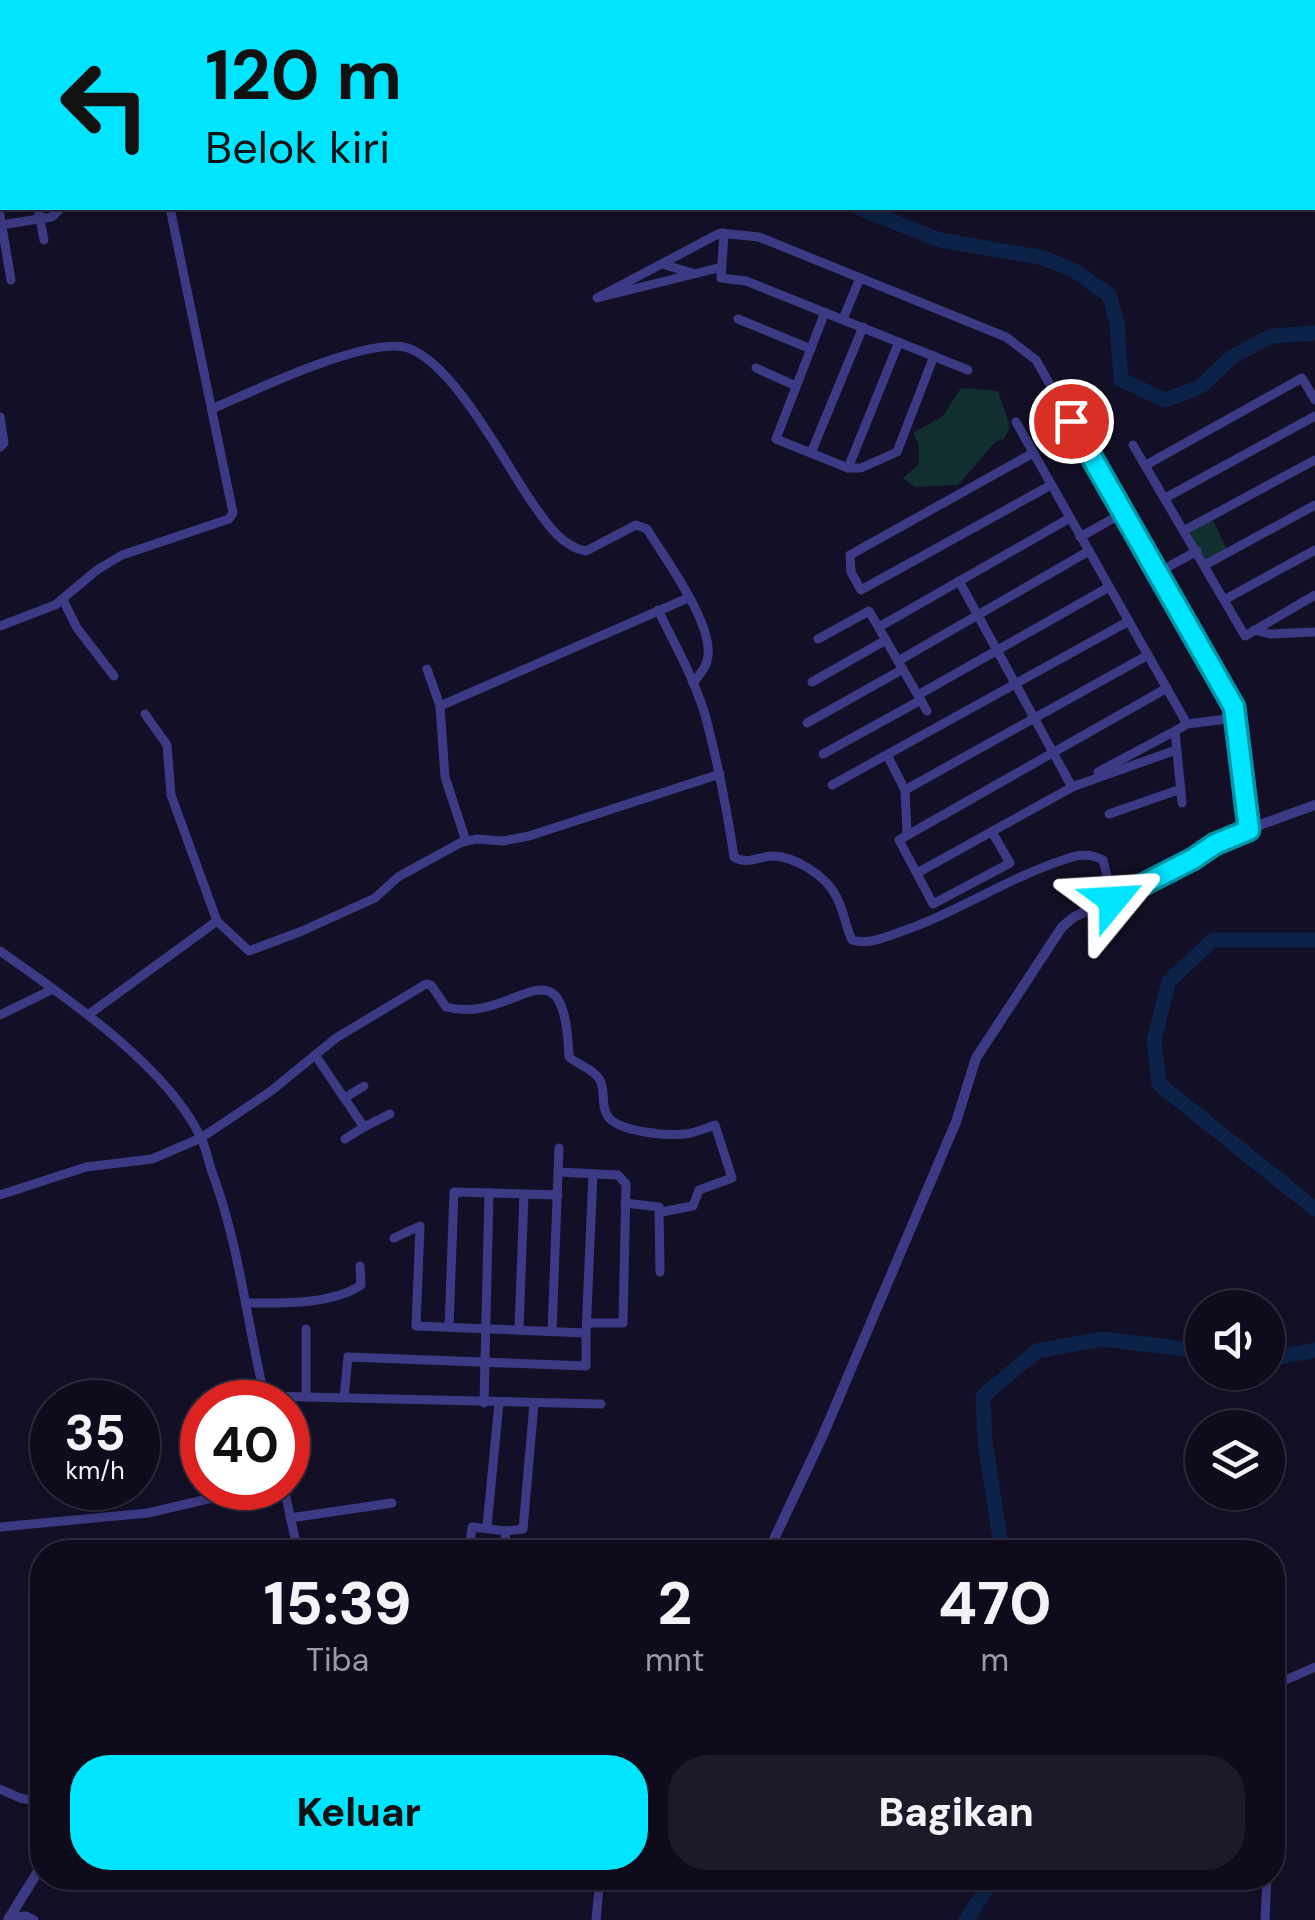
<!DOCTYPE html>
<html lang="id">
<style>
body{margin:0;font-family:"DM Sans",sans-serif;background:#1c1929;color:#f1f3f6;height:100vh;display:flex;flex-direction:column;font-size:38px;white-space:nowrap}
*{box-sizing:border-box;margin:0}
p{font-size:32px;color:#9b9ba3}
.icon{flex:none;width:55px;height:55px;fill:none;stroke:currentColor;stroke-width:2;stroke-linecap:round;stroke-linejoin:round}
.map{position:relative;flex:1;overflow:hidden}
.panel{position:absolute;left:30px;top:1540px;width:1255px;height:350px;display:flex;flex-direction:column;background:#0e0b1c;border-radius:40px;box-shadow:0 5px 15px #0003,0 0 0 2px #2e2b3b}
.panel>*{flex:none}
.top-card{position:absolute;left:0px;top:0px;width:1315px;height:210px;box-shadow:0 5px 15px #0003,0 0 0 2px #2e2b3b;background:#00e5ff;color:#111;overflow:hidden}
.buttons{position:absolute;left:1185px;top:1290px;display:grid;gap:20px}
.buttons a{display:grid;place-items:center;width:100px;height:100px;border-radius:50%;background:#0e0b1c;box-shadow:0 5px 15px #0003,0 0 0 2px #2e2b3b;font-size:50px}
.speed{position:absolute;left:30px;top:1380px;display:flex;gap:20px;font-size:50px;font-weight:700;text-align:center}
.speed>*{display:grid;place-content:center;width:130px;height:130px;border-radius:50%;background:#0e0b1c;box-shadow:0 5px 15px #0003,0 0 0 2px #2e2b3b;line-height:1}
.speed small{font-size:25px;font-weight:400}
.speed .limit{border:15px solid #d22;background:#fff;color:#111}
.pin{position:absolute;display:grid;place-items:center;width:85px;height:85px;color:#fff;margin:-42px;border:5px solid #fff;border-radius:50%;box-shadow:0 2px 10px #0007}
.me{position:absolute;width:110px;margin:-55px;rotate:63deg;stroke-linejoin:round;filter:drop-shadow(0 0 8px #0008)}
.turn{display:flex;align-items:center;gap:35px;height:210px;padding:0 40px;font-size:45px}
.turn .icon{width:130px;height:130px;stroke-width:2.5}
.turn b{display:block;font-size:70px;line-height:85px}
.eta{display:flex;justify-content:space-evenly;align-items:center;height:170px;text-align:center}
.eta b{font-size:60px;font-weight:800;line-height:70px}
.cta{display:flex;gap:20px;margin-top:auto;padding:20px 40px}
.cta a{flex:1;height:115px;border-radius:40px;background:#00e5ff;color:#111;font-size:40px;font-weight:800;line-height:115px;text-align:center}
.cta a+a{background:#1c1929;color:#f1f3f6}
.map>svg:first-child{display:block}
.green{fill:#12302f}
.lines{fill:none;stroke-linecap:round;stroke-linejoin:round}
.river{stroke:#0c2248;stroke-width:15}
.minor{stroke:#3d3a85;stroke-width:9}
.tertiary{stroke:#3d3a85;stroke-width:10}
.route-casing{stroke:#0095a6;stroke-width:25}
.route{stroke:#00e5ff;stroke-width:18}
</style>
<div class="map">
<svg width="1315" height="1920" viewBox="0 0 1315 1920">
<rect width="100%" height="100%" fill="#130f26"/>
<!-- green -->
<g class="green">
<polygon points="961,388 998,391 1010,427 1004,439 995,442 958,485 915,487 903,478 919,464 919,445 913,433 943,416"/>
<polygon points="1212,518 1227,550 1205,562 1189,530"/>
</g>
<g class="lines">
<!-- river -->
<g class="river">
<polyline points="635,2 635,0"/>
<polyline points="859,208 940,240 1044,258 1075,271 1109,295 1117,322 1121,380 1165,400 1200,387 1232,357 1271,336 1315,333"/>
<polyline points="1315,940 1213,940 1169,981 1154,1040 1159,1084 1315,1209"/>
<polyline points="1268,1359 1315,1350"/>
<polyline points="1002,1552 985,1442 983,1396 1037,1351 1102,1339 1202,1351"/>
<polyline points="966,1920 994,1878"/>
</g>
<!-- minor -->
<g class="minor">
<polyline points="5,0 6,2"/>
<polyline points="41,0 42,2"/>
<polyline points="329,0 329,2"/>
<polyline points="38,208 44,240"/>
<polyline points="0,215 11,280"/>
<polyline points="0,225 52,217 61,208"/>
<polyline points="724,233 721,278 746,281 968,370"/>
<polyline points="662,264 692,273"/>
<polyline points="722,267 597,298 720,233 759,237 1006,337 1036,360 1233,707 1249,829"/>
<polyline points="825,312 776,439 848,468 861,468 897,452 934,356"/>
<polyline points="738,319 811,349"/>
<polyline points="843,319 860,278"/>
<polyline points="756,368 796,386"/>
<path d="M 212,409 C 251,392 369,335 408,348 C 454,364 503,460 531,501 C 545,521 561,547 586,551 L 636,525 L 647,529 C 665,559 712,621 708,656 C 707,667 700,674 693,683"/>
<polyline points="0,417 4,443 0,447"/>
<polyline points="1016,422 1187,724"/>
<polyline points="1133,445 1245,636 1315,595"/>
<polyline points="811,453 863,327"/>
<polyline points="1033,453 850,555 851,572 861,590 1051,485"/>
<polyline points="1146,465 1302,378 1315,400"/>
<polyline points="848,468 899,342"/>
<polyline points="1167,497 1315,416"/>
<polyline points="1185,530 1315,460"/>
<polyline points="1080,537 1123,513"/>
<polyline points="1205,565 1315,505"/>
<polyline points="1157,573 1197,551"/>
<polyline points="959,581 1072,787 1176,750"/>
<polyline points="63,600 77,628 114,676"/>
<polyline points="1224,600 1315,550"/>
<path d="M 658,610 C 675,645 695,680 706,718 C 718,764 727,810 734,857 C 746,865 758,857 772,856 C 795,856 826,876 836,896 C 844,910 845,926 852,940 C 868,945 882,938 897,933 C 955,914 1007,878 1066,859 C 1079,854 1092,854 1103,860 L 1113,900"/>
<polyline points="0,626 55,605 97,570 122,555 229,519 233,513 170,208"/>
<polyline points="879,627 1070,518"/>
<polyline points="1254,630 1270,634 1315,632"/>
<polyline points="818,639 869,611 927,711"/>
<polyline points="898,661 1089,551"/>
<polyline points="427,669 440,706 445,777 466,841"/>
<polyline points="812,682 886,640"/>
<polyline points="918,695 1109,587"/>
<polyline points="440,706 688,598"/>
<polyline points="145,714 167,745 171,795 217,921 249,951 302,931 375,898 398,877 460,843 476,839 503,841 529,836 720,774"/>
<polyline points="807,723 903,669"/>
<polyline points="823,754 921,700"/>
<polyline points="887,755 905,790 907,834"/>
<polyline points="1098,772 1175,731"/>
<polyline points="832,785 1129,621"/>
<polyline points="905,790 1148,655"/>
<polyline points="1182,803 1175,731 1187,724 1243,717 1257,827"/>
<polyline points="1109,814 1181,789"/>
<polyline points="992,832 1010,863 933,904 899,840 1167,688"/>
<polyline points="917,873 1076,785"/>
<path d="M 0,951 C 65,997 165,1064 200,1136 C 206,1147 208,1160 212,1172 C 240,1246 247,1326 266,1402"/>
<polyline points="0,1015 51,990"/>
<polyline points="88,1015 217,921"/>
<polyline points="315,1055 364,1127 390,1114"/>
<polyline points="346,1097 364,1086"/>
<polyline points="345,1139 364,1127"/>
<polyline points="559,1172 618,1175 626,1184 623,1323 587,1323"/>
<path d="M 0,1195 L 86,1167 L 152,1159 L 201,1138 L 271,1091 L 336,1038 L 426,984 L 431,985 L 446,1007 C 515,1026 564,930 569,1057 C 578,1065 594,1069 600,1080 C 606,1092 600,1107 609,1118 C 622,1132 667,1136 685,1134 C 695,1133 706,1128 715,1125 L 732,1178 L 699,1190 L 693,1206 L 661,1212"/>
<polyline points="625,1203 659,1207 660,1272"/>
<polyline points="394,1238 420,1226 416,1326 586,1333 593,1174"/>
<path d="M 247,1303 C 282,1303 331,1305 361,1285 L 360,1266"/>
<polyline points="449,1327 454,1192 558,1195"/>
<polyline points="306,1329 306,1397"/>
<polyline points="519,1330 524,1194"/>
<polyline points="552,1331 559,1148"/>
<polyline points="264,1396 601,1404"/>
<polyline points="344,1398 348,1357 586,1366 586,1333"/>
<polyline points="484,1403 489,1193"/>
<polyline points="284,1488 298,1552"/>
<polyline points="290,1518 392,1503"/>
<polyline points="487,1526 499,1403"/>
<polyline points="0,1527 148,1513 255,1488"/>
<polyline points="469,1552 472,1527 506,1531"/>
<polyline points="504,1552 506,1531 523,1529 534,1404"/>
<polyline points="1272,1686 1315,1667"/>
<polyline points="0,1789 20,1798 42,1802"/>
<polyline points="9,1917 26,1916 34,1920"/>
<polyline points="596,1920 600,1878"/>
<polyline points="1265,1920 1267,1878"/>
</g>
<!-- tertiary -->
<g class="tertiary">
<polyline points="1306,0 1308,2"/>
<polyline points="768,1552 823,1435 956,1122 976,1058 1062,927 1074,917 1170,871 1232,835 1315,805"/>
<polyline points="8,1920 42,1865"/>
</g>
</g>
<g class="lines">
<defs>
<polyline id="route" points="1071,421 1234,707 1249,830 1215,844 1193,859 1113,900"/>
</defs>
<!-- route casing -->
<use href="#route" class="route-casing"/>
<!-- route -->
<use href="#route" class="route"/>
</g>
</svg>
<div class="buttons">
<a><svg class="icon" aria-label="sound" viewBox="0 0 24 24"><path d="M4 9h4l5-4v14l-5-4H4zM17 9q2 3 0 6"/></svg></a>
<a><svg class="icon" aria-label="layers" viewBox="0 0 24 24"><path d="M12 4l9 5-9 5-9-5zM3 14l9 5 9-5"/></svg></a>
</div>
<div class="speed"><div>35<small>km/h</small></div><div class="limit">40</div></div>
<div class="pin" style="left:1071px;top:421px;background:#d93025"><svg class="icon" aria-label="arrive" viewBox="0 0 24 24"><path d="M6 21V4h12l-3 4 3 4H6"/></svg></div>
<svg class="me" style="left:1113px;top:900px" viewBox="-20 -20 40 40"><path d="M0-17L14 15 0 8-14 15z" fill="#00e5ff" stroke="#fff" stroke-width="4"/></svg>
<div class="top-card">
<div class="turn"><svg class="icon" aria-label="left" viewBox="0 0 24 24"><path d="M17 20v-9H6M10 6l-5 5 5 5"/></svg><div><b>120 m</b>Belok kiri</div></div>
</div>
<section class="panel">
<div class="eta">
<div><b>15:39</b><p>Tiba</p></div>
<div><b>2</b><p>mnt</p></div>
<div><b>470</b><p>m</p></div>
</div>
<div class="cta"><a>Keluar</a><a>Bagikan</a></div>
</section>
</div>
